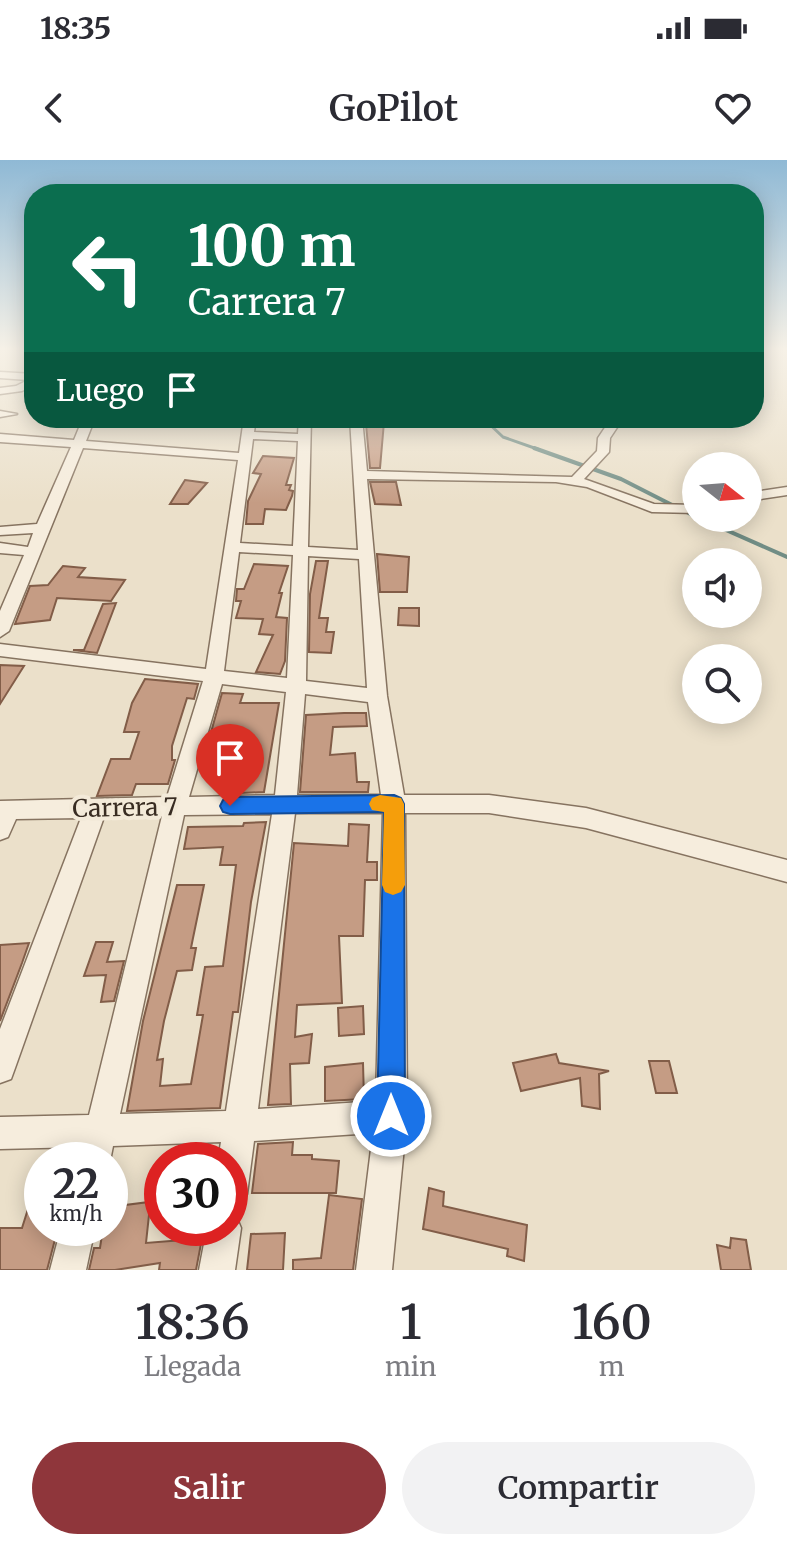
<!DOCTYPE html>
<html lang="es">
<style>
body{margin:0;font-family:Merriweather,serif;background:#f2f2f3;color:#2b2b33;height:100vh;display:flex;flex-direction:column;font-size:30px;white-space:nowrap}
*{box-sizing:border-box;margin:0}
p{font-size:26px;color:#7c7c81}
.icon{flex:none;width:44px;height:44px;fill:none;stroke:currentColor;stroke-width:2;stroke-linecap:round;stroke-linejoin:round}
.map{position:relative;height:1110px;overflow:hidden}
.details{display:flex;flex-direction:column;background:#fff;flex:1}
.details>*{flex:none}
.top-card{position:absolute;left:24px;top:24px;width:740px;height:244px;border-radius:32px;box-shadow:0 4px 20px #0003;background:#0b6e4f;color:#fff;overflow:hidden}
.needle{width:52px;rotate:107deg}
.buttons{position:absolute;left:682px;top:292px;display:grid;gap:16px}
.buttons a{display:grid;place-items:center;width:80px;height:80px;border-radius:50%;background:#fff;box-shadow:0 4px 20px #0003;font-size:40px}
.speed{position:absolute;left:24px;top:982px;display:flex;gap:16px;font-size:40px;font-weight:700;text-align:center}
.speed>*{display:grid;place-content:center;width:104px;height:104px;border-radius:50%;background:#fff;box-shadow:0 4px 20px #0003;line-height:1}
.speed small{font-size:20px;font-weight:400}
.speed .limit{border:12px solid #d22;background:#fff;color:#111}
.pin{position:absolute;display:grid;place-items:center;width:68px;height:68px;color:#fff;margin:-82px -34px;border-radius:50% 50% 50% 0;rotate:-45deg;box-shadow:0 0 8px #0007}
.pin .icon{rotate:45deg}
.me{position:absolute;width:88px;margin:-44px;rotate:0deg;stroke-linejoin:round;filter:drop-shadow(0 0 6px #0008)}
.turn{display:flex;align-items:center;gap:28px;height:168px;padding:0 32px;font-size:36px}
.turn .icon{width:104px;height:104px;stroke-width:2.5}
.turn b{display:block;font-size:56px;line-height:68px}
.then{display:flex;align-items:center;height:76px;padding:0 32px;background:#0003;gap:16px;font-size:30px}
.eta{display:flex;justify-content:space-evenly;align-items:center;height:136px;text-align:center}
.eta b{font-size:48px;font-weight:600;line-height:56px}
.cta{display:flex;gap:16px;margin-top:auto;padding:16px 32px}
.cta a{flex:1;height:92px;border-radius:48px;background:#8f363b;color:#fff;font-size:32px;font-weight:600;line-height:92px;text-align:center}
.cta a+a{background:#f2f2f3;color:#2b2b33}
.status{display:flex;justify-content:space-between;align-items:center;height:56px;padding:0 40px;background:#fff;direction:ltr}
.status svg{height:22px;fill:currentColor}
header{display:flex;justify-content:space-between;align-items:center;height:104px;padding:0 32px;background:#fff;font-size:36px;font-weight:600}
.map>svg:first-child{display:block}
.lines{fill:none;stroke-linecap:round;stroke-linejoin:round}
.stream-far1{stroke:#718d85;stroke-width:3}
.stream{stroke:#718d85;stroke-width:4}
.building{fill:#c59c84;stroke:#825d48;stroke-width:2}
.minor-casing{stroke:#867360;stroke-width:3}
.minor{fill:#f6eddd;fill-rule:evenodd}
.route{fill:#1a73e8;stroke:#114b97;stroke-width:2}
.slow{fill:#f59e0b}
.labels{text-anchor:middle;stroke-width:8;stroke-linejoin:round;paint-order:stroke}
.street-label{font-size:24px;fill:#382c22;stroke:#f3ead9}
</style>
<div class="status"><b>18:35</b><svg viewBox="0 0 49 12"><path d="M0 12V9h3v3zM5 12V6h3v6zM10 12V3h3v9zM15 12V0h3v12zM26 1h20v11H26zM47 4h2v5h-2z"/></svg></div>
<header><svg class="icon" aria-label="back" viewBox="0 0 24 24"><path d="M15 5l-7 7 7 7"/></svg>GoPilot<svg class="icon" aria-label="heart" viewBox="0 0 24 24"><path d="M12 20l-8-8c-3-5 5-10 8-4 3-6 11-1 8 4z"/></svg></header>
<div class="map">
<svg width="787" height="1110" viewBox="0 0 787 1110">
<rect width="100%" height="100%" fill="#ebe0ca"/>
<g class="lines">
<!-- stream-far1 -->
<polyline class="stream-far1" points="483,258 503,277 540,290"/>
<!-- stream -->
<g class="stream">
<polyline points="534,288 621,319 676,347"/>
<polyline points="685,351 696,357"/>
<polyline points="699,358 787,397"/>
</g>
</g>
<!-- building -->
<g class="building">
<polygon points="384,262 380,308 370,308 366,264"/>
<polygon points="263,296 294,298 286,325 291,325 289,330 293,331 292,336 286,350 265,349 263,364 246,364 248,341 261,314 253,313"/>
<polygon points="185,320 207,323 188,344 170,344"/>
<polygon points="370,322 396,322 401,345 375,344"/>
<polygon points="377,394 409,397 407,432 380,432"/>
<polygon points="316,401 328,401 319,458 328,458 326,472 334,472 331,493 309,492 310,434"/>
<polygon points="254,404 288,406 279,433 282,433 276,457 287,458 285,501 280,514 256,512 273,475 259,474 263,459 236,458 241,441 236,441 237,429 244,429"/>
<polygon points="63,406 85,408 78,417 125,420 111,441 57,438 50,460 15,464 30,426 48,425"/>
<polygon points="116,443 97,493 73,490 84,490 103,444"/>
<polygon points="399,448 419,448 419,466 398,465"/>
<polygon points="0,505 24,506 0,544"/>
<polygon points="145,519 198,524 194,539 187,538 172,586 172,600 175,600 168,624 136,624 132,635 97,636 111,599 130,599 139,572 124,572 132,543"/>
<polygon points="222,533 243,534 240,543 279,543 264,632 242,633 247,608 227,609 230,583 208,583"/>
<polygon points="344,553 366,553 367,566 333,567 330,595 355,593 357,622 369,622 368,632 300,632 306,555"/>
<polygon points="266,662 251,742 238,852 233,852 220,948 127,951 143,861 177,725 204,725 193,778 191,788 196,788 192,810 177,811 164,861 157,900 163,899 160,926 191,924 203,855 197,855 205,807 223,806 236,705 220,705 223,687 184,689 188,667 243,666 244,663"/>
<polygon points="349,664 369,665 367,702 377,702 377,720 365,720 363,776 339,776 342,843 297,845 295,877 312,874 309,903 290,904 291,944 268,945 294,683 348,686"/>
<polygon points="96,782 113,782 107,802 124,801 114,841 101,842 106,815 84,816"/>
<polygon points="29,783 22,803 0,861 0,785"/>
<polygon points="363,846 364,874 339,876 338,848"/>
<polygon points="556,894 559,903 609,911 599,914 600,949 582,946 580,918 521,931 513,903"/>
<polygon points="649,901 669,901 677,933 656,933"/>
<polygon points="363,903 364,939 325,941 325,907"/>
<polygon points="293,982 292,995 312,995 312,999 339,1001 336,1033 252,1033 258,984"/>
<polygon points="429,1028 444,1032 443,1046 527,1065 524,1101 507,1096 508,1089 423,1069"/>
<polygon points="329,1035 362,1039 353,1110 293,1110 293,1100 321,1098"/>
<polygon points="157,1041 155,1055 149,1055 146,1083 183,1080 185,1068 204,1068 196,1110 159,1110 160,1103 115,1110 89,1110 94,1088 100,1088 103,1068 110,1068 110,1047"/>
<polygon points="42,1045 42,1068 58,1068 47,1110 0,1110 0,1068 22,1068 28,1049"/>
<polygon points="285,1073 283,1110 247,1110 251,1074"/>
<polygon points="731,1078 746,1080 751,1110 721,1110 717,1085 730,1088"/>
</g>
<g class="lines">
<defs>
<g id="minor">
<polygon points="0,212 34,214 34,225 22,231 0,234 0,228 16,226 28,220 0,218"/>
<polygon points="0,251 17,254 0,257"/>
<path d="M 83,258 L 95,258 L 86,281 L 239,293 L 244,258 L 256,258 L 254,272 L 298,274 L 299,258 L 311,258 L 308,387 L 358,390 L 350,258 L 362,258 L 367,311 L 572,317 L 597,291 L 598,278 L 606,266 L 598,258 L 611,258 L 618,266 L 610,278 L 609,292 L 584,319 L 654,344 L 696,345 L 696,353 L 652,352 L 587,327 L 556,322 L 367,319 L 387,536 L 404,635 L 489,635 L 586,648 L 787,700 L 787,722 L 586,668 L 489,653 L 405,653 L 407,956 L 392,1110 L 356,1110 L 373,973 L 254,981 L 247,1034 L 242,1046 L 230,1051 L 230,1000 L 218,1000 L 221,982 L 113,986 L 110,1001 L 78,1000 L 81,987 L 0,989 L 0,957 L 89,955 L 162,656 L 104,657 L 15,908 L 11,919 L 0,923 L 0,869 L 81,658 L 16,659 L 8,677 L 0,680 L 0,641 L 167,637 L 203,521 L 0,496 L 0,484 L 206,509 L 238,300 L 83,288 L 9,471 L 0,477 L 0,451 L 24,395 L 0,393 L 0,383 L 28,387 L 33,373 L 0,375 L 0,367 L 37,364 L 71,287 L 0,282 L 0,274 L 74,280 ZM 253,279 L 298,281 L 293,386 L 240,383 ZM 239,392 L 293,395 L 287,518 L 224,511 ZM 308,396 L 359,399 L 367,528 L 306,521 ZM 222,524 L 286,532 L 275,635 L 189,637 ZM 305,534 L 368,542 L 381,635 L 297,635 ZM 295,653 L 383,653 L 376,941 L 258,949 ZM 272,654 L 226,951 L 120,954 L 184,655 Z"/>
<polygon points="787,327 787,335 748,341 748,333"/>
<polygon points="230,1053 236,1056 241,1068 235,1110 199,1110 207,1068 230,1068"/>
<polygon points="61,1068 95,1068 86,1110 50,1110"/>
</g>
</defs>
<!-- minor casing -->
<use href="#minor" class="minor-casing"/>
<!-- minor -->
<use href="#minor" class="minor"/>
</g>
<!-- sky -->
<linearGradient id="sky" x2="0" y2="1"><stop stop-color="#8fb9d5"/><stop offset="0.55" stop-color="#f6f1e7"/><stop offset="1" stop-color="#f6f1e7" stop-opacity="0"/></linearGradient>
<rect width="787" height="343" fill="url(#sky)"/>
<!-- route -->
<polygon class="route" points="394,635 401,638 404,644 405,956 401,967 391,971 381,967 377,956 384,652 230,654 223,652 220,646 223,640 230,637"/>
<!-- slow -->
<polygon class="slow" points="380,635 401,638 404,644 405,725 401,732 393,735 385,732 382,725 384,652 372,650 369,644 372,638"/>
<g class="labels">
<!-- street labels -->
<g class="street-label">
<text transform="translate(125 648) rotate(-1)" y="8">Carrera 7</text>
</g>
</g>
</svg>
<div class="buttons">
<a><svg class="needle" viewBox="-14 -14 28 28"><path d="M0-13l5 13h-10z" fill="#e53935"/><path d="M0 13l5-13h-10z" fill="#7c7c81"/></svg></a>
<a><svg class="icon" aria-label="sound" viewBox="0 0 24 24"><path d="M4 9h4l5-4v14l-5-4H4zM17 9q2 3 0 6"/></svg></a>
<a><svg class="icon" aria-label="search" viewBox="0 0 24 24"><circle cx="10" cy="10" r="6"/><path d="M15 15l6 6"/></svg></a>
</div>
<div class="speed"><div>22<small>km/h</small></div><div class="limit">30</div></div>
<div class="pin" style="left:230px;top:646px;background:#d93025"><svg class="icon" aria-label="arrive" viewBox="0 0 24 24"><path d="M6 21V4h12l-3 4 3 4H6"/></svg></div>
<svg class="me" style="left:391px;top:956px" viewBox="-20 -20 40 40"><circle r="17" fill="#1a73e8" stroke="#fff" stroke-width="3"/><path d="M0-11L8 9 0 5-8 9z" fill="#fff"/></svg>
<div class="top-card">
<div class="turn"><svg class="icon" aria-label="left" viewBox="0 0 24 24"><path d="M17 20v-9H6M10 6l-5 5 5 5"/></svg><div><b>100 m</b>Carrera 7</div></div>
<div class="then">Luego<svg class="icon" aria-label="arrive" viewBox="0 0 24 24"><path d="M6 21V4h12l-3 4 3 4H6"/></svg></div>
</div>
</div>
<section class="details">
<div class="eta">
<div><b>18:36</b><p>Llegada</p></div>
<div><b>1</b><p>min</p></div>
<div><b>160</b><p>m</p></div>
</div>
<div class="cta"><a>Salir</a><a>Compartir</a></div>
</section>
